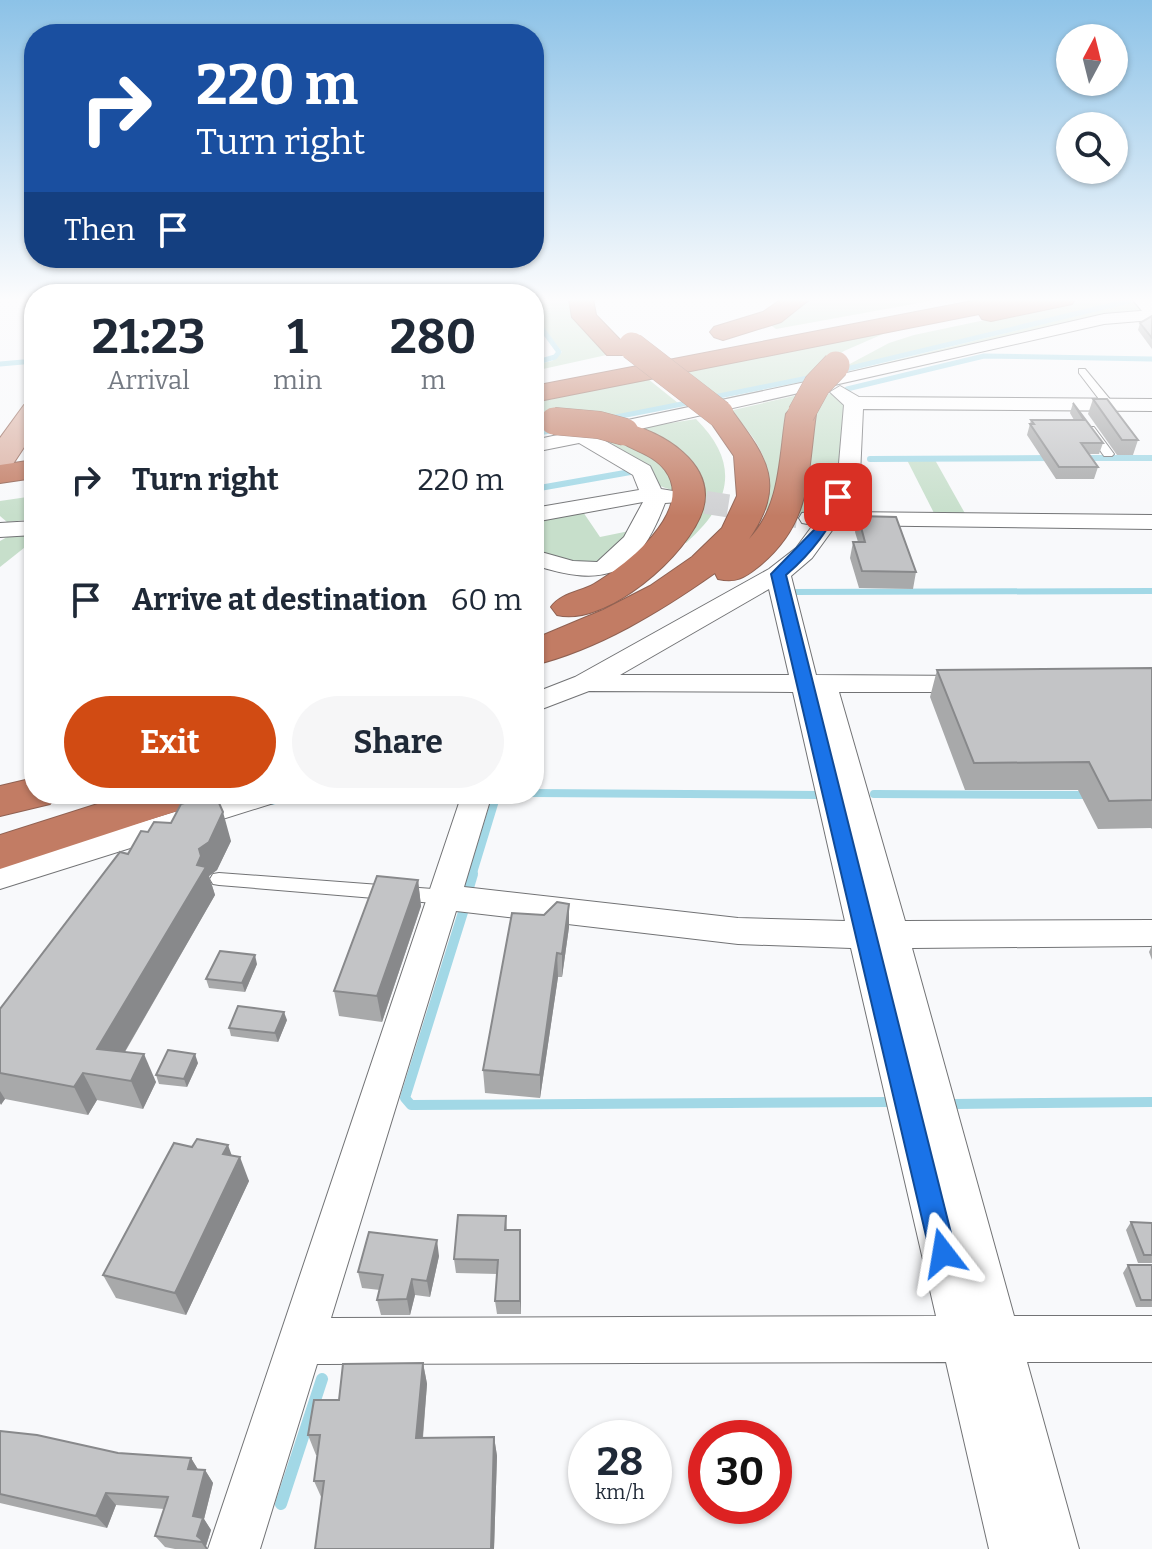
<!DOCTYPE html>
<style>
body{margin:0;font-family:Bitter,serif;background:#f6f6f7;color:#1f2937;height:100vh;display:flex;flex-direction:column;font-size:30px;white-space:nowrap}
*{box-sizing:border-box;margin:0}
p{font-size:26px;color:#747a83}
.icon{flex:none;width:44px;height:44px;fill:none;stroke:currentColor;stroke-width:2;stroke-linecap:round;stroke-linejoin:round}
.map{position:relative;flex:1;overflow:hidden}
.side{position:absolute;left:24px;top:284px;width:520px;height:520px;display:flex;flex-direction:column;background:#fff;border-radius:32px;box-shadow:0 2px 6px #0004}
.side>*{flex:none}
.top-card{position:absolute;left:24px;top:24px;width:520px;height:244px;border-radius:32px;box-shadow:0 2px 6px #0004;background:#1a4fa0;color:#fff;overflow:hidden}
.needle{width:52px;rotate:7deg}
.controls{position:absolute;left:1056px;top:24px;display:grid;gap:16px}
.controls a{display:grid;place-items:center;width:72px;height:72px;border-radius:50%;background:#fff;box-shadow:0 2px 6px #0004;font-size:40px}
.speed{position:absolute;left:568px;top:1420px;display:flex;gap:16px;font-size:40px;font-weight:700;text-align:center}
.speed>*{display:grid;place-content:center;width:104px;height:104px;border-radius:50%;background:#fff;box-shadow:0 2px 6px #0004;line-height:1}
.speed small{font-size:20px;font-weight:400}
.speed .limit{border:12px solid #d22;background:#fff;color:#111}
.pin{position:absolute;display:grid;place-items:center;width:68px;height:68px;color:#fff;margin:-34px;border-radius:16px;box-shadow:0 4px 12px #0006}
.me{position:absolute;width:88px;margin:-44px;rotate:346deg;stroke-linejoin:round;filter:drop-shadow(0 0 6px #0008)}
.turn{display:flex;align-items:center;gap:28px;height:168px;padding:0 40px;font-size:36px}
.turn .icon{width:104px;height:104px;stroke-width:2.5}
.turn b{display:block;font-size:56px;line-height:68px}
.then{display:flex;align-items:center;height:76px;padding:0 40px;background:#0003;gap:16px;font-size:30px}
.eta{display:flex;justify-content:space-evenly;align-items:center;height:136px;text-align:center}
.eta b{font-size:48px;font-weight:700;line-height:56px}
.button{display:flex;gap:16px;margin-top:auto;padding:16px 40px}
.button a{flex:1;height:92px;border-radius:48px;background:#d14b13;color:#fff;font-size:32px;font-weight:700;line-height:92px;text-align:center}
.button a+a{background:#f6f6f7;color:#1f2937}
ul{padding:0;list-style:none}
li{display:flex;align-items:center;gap:24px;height:120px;padding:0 40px}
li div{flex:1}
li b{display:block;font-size:30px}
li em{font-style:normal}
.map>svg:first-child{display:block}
.green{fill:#c7dfcb}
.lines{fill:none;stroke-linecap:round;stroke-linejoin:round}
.stream-far4{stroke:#a2d8e6;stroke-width:5}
.stream-far3{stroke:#a2d8e6;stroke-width:6}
.stream-far2{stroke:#a2d8e6;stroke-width:8}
.stream-far1{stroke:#a2d8e6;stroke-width:10}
.stream{stroke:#a2d8e6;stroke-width:12}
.minor-tunnel{stroke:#d0d1d3;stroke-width:23;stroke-dasharray:23 12;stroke-linecap:butt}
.service-casing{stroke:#727375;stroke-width:2}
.minor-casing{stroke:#727375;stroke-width:2}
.secondary-casing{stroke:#727375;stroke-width:2}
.primary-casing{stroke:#8f6152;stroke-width:2}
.motorway-casing{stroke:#8f6152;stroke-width:2}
.service{fill:#fff;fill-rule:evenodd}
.minor{fill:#fff;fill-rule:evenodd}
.secondary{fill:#fff;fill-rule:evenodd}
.primary{fill:#dab0a2;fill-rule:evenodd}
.motorway{fill:#c27c64;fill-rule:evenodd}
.motorway-bridge-casing{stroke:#8f6152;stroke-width:28;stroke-linecap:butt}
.motorway-bridge{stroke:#c27c64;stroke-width:27}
.wall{fill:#a8a9aa}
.shaded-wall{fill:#88898b}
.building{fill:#c3c4c6;stroke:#88898b;stroke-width:2}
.route{fill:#1a73e8;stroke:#114b97;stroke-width:2}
</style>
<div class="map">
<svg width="1152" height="1549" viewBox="0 0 1152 1549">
<rect width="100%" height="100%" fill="#f8f9fb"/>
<!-- green -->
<g class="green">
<polygon points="539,299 573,299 573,305 611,354 534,371 534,365 552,361 562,352 539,322"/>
<polygon points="809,299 941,299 776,329 769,324 796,311"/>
<polygon points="1085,299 1129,299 847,368 712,396 681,372 877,331 883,334 844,351 828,362 846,366 889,343 914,335"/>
<polygon points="1135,301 1147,314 718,401 716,400 852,371"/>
<polygon points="648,379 678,403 534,432 534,426 553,426 555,416 534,416 534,402"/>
<path d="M 811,392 L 834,394 L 846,403 L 841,473 L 821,517 L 799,515 L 811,474 L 810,434 L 775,511 L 764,510 C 777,469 759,438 729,411 Z"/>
<path d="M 696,419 C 741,464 731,503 686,543 L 680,541 L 698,512 L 634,429 Z"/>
<polygon points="605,435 665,461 677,492 660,486 647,467 606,444"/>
<polygon points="907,460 935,460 967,517 936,517"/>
<polygon points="34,496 34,519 7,522 0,516 0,501"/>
<polygon points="581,509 600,537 639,529 599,566 534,554 534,517"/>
<polygon points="34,533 34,540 0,567 0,541 9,536"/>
</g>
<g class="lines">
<!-- stream-far4 -->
<g class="stream-far4">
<polyline points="534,363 555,357 559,352 537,322 536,299"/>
<polyline points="0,364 23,362"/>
<polyline points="838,371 1129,301"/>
<polyline points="847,389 984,356 1152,359"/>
<polyline points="709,398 813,377"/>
<polyline points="611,418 692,402"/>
<polyline points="534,434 555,430"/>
</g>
<!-- stream-far3 -->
<g class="stream-far3">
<polyline points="1081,458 1152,458"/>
<polyline points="870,459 1051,458"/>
<polyline points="534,489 636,471"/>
<polyline points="792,592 1152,591"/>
</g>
<!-- stream-far2 -->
<g class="stream-far2">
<polyline points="534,793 818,795"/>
<polyline points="874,794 1091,795"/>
<polyline points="272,801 297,794"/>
<polyline points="472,876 497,794"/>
</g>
<!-- stream-far1 -->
<g class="stream-far1">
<polyline points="468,891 473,874"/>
<polyline points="464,909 405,1098 411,1105 892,1102"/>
<polyline points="954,1104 1152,1102"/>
</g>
<!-- stream -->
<polyline class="stream" points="281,1504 322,1379"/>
<!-- minor-tunnel -->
<polyline class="minor-tunnel" points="671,497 806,518"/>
<defs>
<g id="service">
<polygon points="1079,369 1085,369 1113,403 1113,407 1105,407 1079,373"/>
<polygon points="1086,427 1094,427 1114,454 1112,456 1104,456 1085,429"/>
<polygon points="219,873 446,890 452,892 455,897 452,902 446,904 219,885 213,884 210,879 213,874"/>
</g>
<g id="minor">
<path d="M 1152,310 L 1152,320 L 1104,324 L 600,438 L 650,466 L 661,489 L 679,492 L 682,497 L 679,502 L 665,503 C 637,577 606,588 534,565 L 534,550 L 573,561 L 597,562 L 624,537 L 643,502 L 534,522 L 534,508 L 639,490 L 633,475 L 579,443 L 534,452 L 534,440 L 829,377 L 1104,314 Z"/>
<path d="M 840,386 L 859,397 L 1152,399 L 1152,411 L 863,409 L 860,475 L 842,512 L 1152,515 L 1152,529 L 836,525 L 812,558 L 791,576 L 816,675 L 974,676 L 984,678 L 988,684 L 984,690 L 974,692 L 839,692 L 905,921 L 1152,920 L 1152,946 L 912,948 L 1014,1316 L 1152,1316 L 1152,1362 L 1027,1362 L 1079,1549 L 989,1549 L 946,1362 L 317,1364 L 260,1549 L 208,1549 L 462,794 L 492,794 L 464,887 L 738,918 L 845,921 L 793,692 L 589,691 L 534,712 L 534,693 L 575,677 L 769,569 L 796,548 L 813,525 L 802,523 L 799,518 L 802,513 L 820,511 L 838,475 L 844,405 L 830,392 ZM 769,589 L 789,675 L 620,675 ZM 456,911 L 738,944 L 851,948 L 936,1316 L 331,1318 Z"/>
<polygon points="34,521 34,535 0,537 0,523"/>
<polygon points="234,794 284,794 280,801 0,889 0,865"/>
</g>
<polygon id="secondary" points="1132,299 1152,299 1152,314 1143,312"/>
<polygon id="primary" points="34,402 34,432 11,467 0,469 0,438 24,405"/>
<g id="motorway">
<polygon points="569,299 593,299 596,315 629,349 625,355 607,355 572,317"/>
<polygon points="782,299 810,299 781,322 723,340 714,337 710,332 714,327 763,312"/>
<polygon points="983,299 1075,299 1072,304 991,321 982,319 979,314 534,402 534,386"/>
<path d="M 720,405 L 730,408 C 765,456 788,482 749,539 C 781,506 779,457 786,414 L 791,408 L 801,405 L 811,408 L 816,414 C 807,477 812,523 758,567 C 744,578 736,583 718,579 L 715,573 C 661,611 599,649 534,665 L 534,639 L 603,610 L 650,586 L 692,557 L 722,528 L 737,496 L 734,456 L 705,414 L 710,408 Z"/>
<path d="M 625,423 C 662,432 716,463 703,509 C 689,555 606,627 557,615 L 551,607 C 561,593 580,592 594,584 C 625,566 696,511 665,470 C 651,451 623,450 610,432 L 614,426 Z"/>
<polygon points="34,460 34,478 0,483 0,465"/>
<polygon points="34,778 34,794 56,794 50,804 0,816 0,786"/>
<polygon points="129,794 201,794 195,805 0,869 0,835"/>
</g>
</defs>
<!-- service casing -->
<use href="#service" class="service-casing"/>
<!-- minor casing -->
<use href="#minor" class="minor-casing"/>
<!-- secondary casing -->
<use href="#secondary" class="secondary-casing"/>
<!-- primary casing -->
<use href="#primary" class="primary-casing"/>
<!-- motorway casing -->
<use href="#motorway" class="motorway-casing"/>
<!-- service -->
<use href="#service" class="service"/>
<!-- minor -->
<use href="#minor" class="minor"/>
<!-- secondary -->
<use href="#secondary" class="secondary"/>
<!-- primary -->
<use href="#primary" class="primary"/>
<!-- motorway -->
<use href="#motorway" class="motorway"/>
<defs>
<g id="motorway-bridge">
<polyline points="632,346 720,414"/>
<polyline points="801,414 817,385 836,365"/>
<polyline points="554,421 599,425 625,432"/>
</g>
</defs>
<!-- motorway-bridge casing -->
<use href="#motorway-bridge" class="motorway-bridge-casing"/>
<!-- motorway-bridge -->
<use href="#motorway-bridge" class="motorway-bridge"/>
</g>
<!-- wall -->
<g class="wall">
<polygon points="1152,316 1152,349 1138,330 1140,323"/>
<polygon points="1093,399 1138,440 1133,455 1117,455 1088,414"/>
<polygon points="1073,403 1103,443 1099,454 1089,454 1098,467 1094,479 1056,479 1027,435 1031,420 1074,420 1070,413"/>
<polygon points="858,516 916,572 913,589 859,588 850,558 853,542 858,542 855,532"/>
<polygon points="1152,668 1152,829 1151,828 1098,829 1078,790 965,790 930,697 937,670"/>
<polygon points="231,841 217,870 209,876 215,895 125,1052 156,1082 143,1109 97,1100 88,1115 5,1099 0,1104 0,1009 128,854"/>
<polygon points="418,880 421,906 382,1022 339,1016 334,991"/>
<polygon points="569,904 569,927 562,977 558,977 540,1098 485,1093 483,1070 544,915"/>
<polygon points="1152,945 1152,960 1149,952"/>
<polygon points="257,964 245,992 209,988 206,979"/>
<polygon points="287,1020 278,1042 231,1036 229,1028"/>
<polygon points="198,1063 187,1087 159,1084 156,1075"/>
<polygon points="192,1147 231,1155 249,1181 186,1315 116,1298 103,1275"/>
<polygon points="506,1216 507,1230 521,1244 521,1314 497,1314 495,1301 497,1274 456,1273 454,1259"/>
<polygon points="1131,1222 1152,1223 1152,1263 1138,1263 1126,1230"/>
<polygon points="439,1256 430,1297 415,1295 410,1315 381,1315 377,1300 380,1290 362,1288 358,1272"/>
<polygon points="1128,1265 1152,1265 1152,1307 1136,1307 1123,1273"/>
<polygon points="423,1363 427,1384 423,1438 494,1437 497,1456 494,1549 315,1549 322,1499 314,1481 318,1455 316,1455 308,1435 339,1400"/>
<polygon points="0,1431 118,1453 191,1458 198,1470 205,1470 213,1483 204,1519 211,1530 206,1546 208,1549 175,1549 165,1547 155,1536 164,1509 116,1505 107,1528 0,1503"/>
</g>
<!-- shaded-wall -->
<g class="shaded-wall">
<polygon points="223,812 231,841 217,870 209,876 215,895 110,1077 97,1049 197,865 199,849"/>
<polygon points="418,880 421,906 382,1022 377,996"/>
<polygon points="569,904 569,927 562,977 562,954"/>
<polygon points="557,953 558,977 540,1098 540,1075"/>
<polygon points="255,955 257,964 245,992 242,983"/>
<polygon points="284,1012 287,1020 278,1042 275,1033"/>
<polygon points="144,1054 156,1082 143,1109 131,1081"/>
<polygon points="195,1054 198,1063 187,1087 184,1079"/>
<polygon points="83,1073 97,1100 88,1115 74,1087"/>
<polygon points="0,1091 5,1099 1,1105 0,1103"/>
<polygon points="228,1145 236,1167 240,1157 249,1181 186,1315 175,1293 223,1154"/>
<polygon points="520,1230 521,1244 521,1314 520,1301"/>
<polygon points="437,1240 439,1256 430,1297 427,1281"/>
<polygon points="412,1279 415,1295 410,1315 407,1299"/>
<polygon points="423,1363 427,1384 421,1457 416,1438"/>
<polygon points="494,1437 497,1456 494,1549 491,1549"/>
<polygon points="191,1458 199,1471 188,1469"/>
<polygon points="205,1470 213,1483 204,1519 211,1530 206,1546 208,1549 206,1549 197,1536 193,1516"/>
<polygon points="106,1493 116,1505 107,1528 96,1516"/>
</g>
<!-- building -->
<g class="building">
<polygon points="1152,316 1152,338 1140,323"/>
<polygon points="1093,399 1107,399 1138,440 1122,440"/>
<polygon points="1073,403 1103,443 1081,443 1098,467 1059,467 1030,424 1034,424 1031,420 1084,420"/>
<polygon points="858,516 896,517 916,572 862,571 853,542 865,542"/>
<polygon points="1152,668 1152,800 1109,801 1089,762 974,763 937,670"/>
<polygon points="215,794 223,812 209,842 199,849 201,856 197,865 206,867 97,1049 144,1054 131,1081 83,1073 74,1087 0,1073 0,1009 120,852 128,854 141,831 148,832 154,822 171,823 181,804"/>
<polygon points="377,876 418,880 377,996 334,991"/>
<polygon points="557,902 569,904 562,954 557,953 540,1075 483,1070 512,913 544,915"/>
<polygon points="220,951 255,955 242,983 206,979"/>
<polygon points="238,1006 284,1012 275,1033 229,1028"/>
<polygon points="168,1050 195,1054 184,1079 156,1075"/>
<polygon points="197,1139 228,1145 223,1154 240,1157 175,1293 103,1275 174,1143 192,1147"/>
<polygon points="458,1215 506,1216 505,1230 520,1230 520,1301 495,1301 498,1260 454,1259"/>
<polygon points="1131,1222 1152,1223 1152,1255 1144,1255"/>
<polygon points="369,1232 437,1240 427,1281 412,1279 407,1299 377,1300 383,1275 358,1272"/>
<polygon points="1128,1265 1152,1265 1152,1300 1141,1300"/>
<polygon points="423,1363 416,1438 494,1437 491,1549 315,1549 324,1481 314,1481 320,1435 308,1435 314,1400 339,1400 343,1364"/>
<polygon points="0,1431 37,1435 118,1453 191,1458 188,1469 205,1470 193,1516 203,1518 197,1536 202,1540 201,1542 155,1536 168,1497 106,1493 96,1516 0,1494"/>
</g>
<!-- sky -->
<linearGradient id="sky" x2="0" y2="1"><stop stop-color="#8cc2e7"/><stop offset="0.58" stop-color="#fcfcfd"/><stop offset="1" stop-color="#fcfcfd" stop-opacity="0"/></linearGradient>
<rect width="1152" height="516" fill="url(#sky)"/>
<!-- route -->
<path class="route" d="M 838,493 L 845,497 C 829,529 813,552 786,575 L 956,1253 L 952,1262 L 943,1266 L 934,1262 L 930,1253 L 771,574 L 814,530 L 834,495 Z"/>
</svg>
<div class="controls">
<a><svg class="needle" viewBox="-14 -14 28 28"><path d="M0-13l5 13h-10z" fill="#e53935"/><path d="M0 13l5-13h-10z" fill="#747a83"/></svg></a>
<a><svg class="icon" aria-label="search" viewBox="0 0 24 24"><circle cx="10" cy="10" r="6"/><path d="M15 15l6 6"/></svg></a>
</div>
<div class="speed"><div>28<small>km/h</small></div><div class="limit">30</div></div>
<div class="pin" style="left:838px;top:497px;background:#d93025"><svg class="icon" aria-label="arrive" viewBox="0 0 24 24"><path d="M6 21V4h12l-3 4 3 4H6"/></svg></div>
<svg class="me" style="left:943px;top:1253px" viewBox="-20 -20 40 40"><path d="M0-17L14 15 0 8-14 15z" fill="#1a73e8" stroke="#fff" stroke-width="4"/></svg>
<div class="top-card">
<div class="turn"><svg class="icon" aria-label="right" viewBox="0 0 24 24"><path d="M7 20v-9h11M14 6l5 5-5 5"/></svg><div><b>220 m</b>Turn right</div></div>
<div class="then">Then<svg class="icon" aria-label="arrive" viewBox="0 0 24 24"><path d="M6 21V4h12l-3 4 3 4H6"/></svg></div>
</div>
<section class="side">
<div class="eta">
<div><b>21:23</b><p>Arrival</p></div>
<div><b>1</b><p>min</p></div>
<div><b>280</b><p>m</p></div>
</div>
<ul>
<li><svg class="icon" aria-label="right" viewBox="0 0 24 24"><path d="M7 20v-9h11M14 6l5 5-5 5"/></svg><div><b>Turn right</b></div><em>220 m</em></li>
<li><svg class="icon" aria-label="arrive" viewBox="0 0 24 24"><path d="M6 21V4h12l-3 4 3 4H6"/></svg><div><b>Arrive at destination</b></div><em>60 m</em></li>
</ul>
<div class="button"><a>Exit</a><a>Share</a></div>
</section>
</div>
